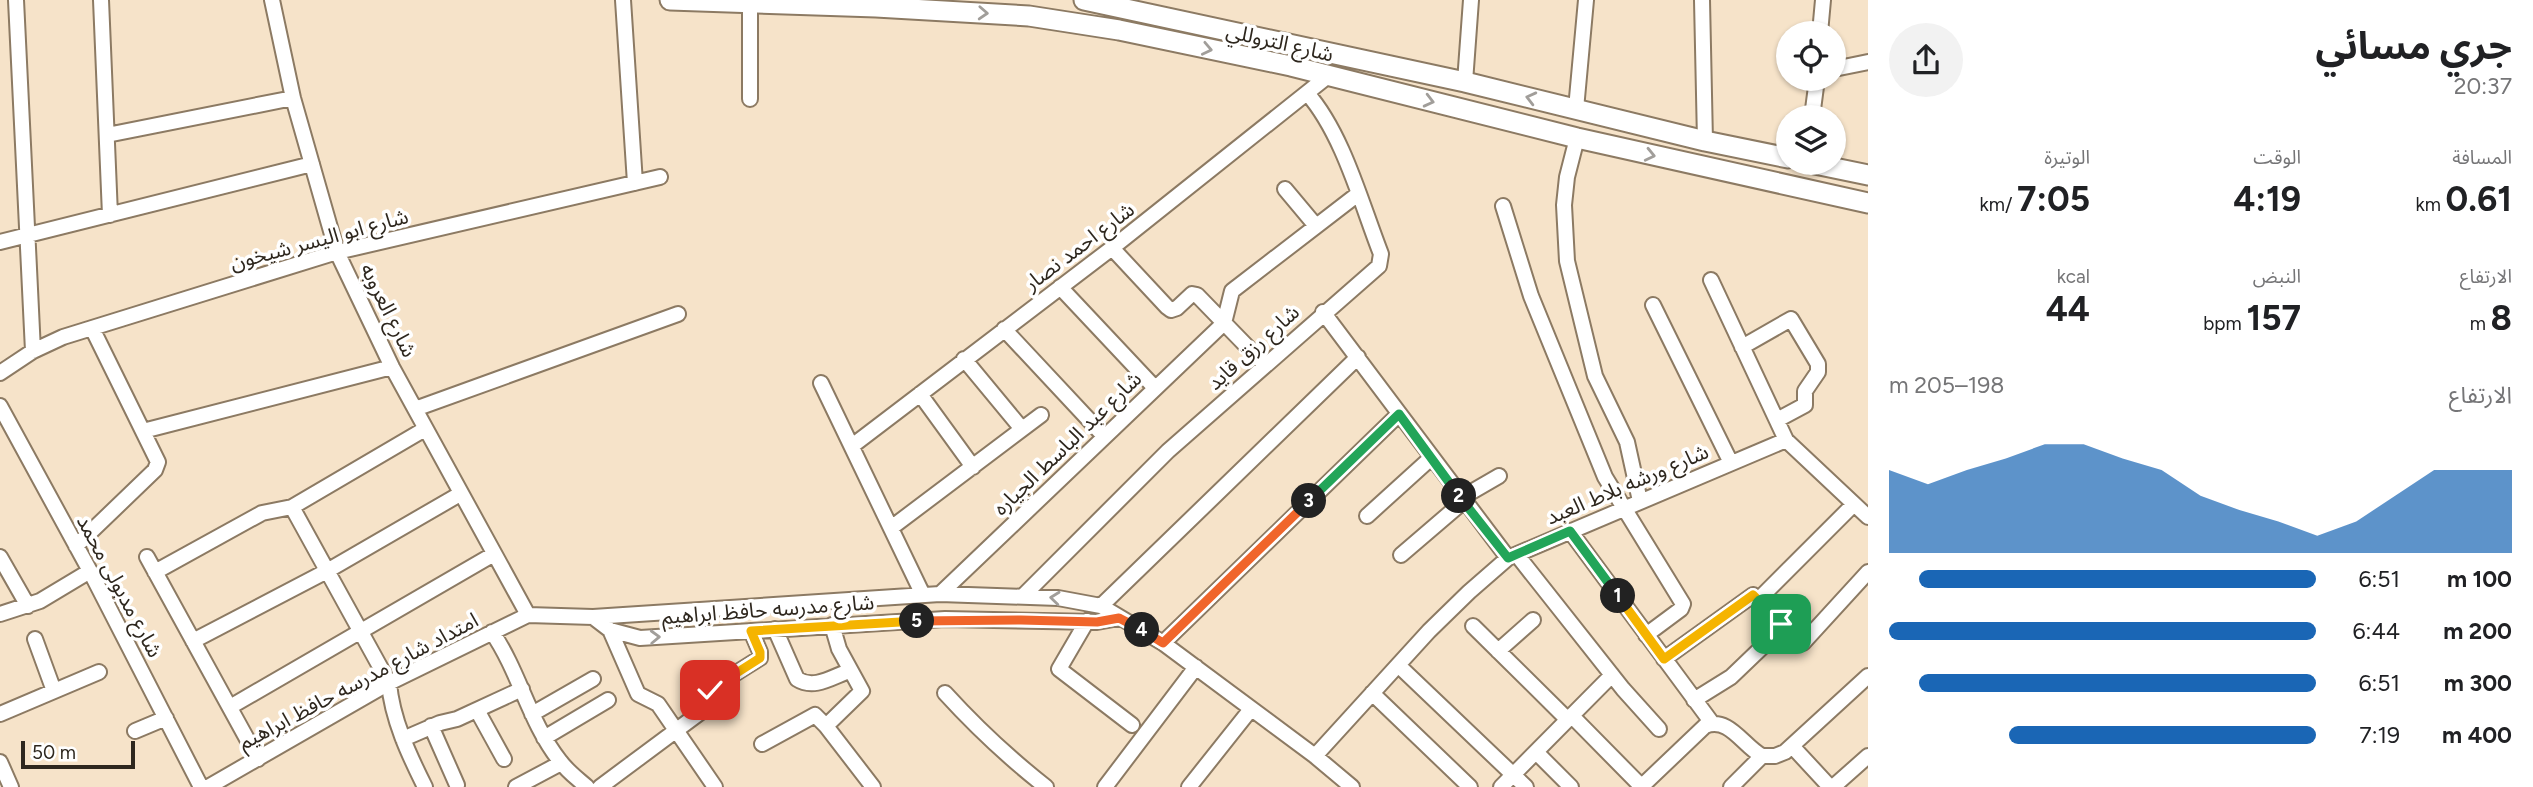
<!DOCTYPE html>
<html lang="ar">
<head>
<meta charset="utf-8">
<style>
  :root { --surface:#fff; --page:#f2f2f2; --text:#202124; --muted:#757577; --accent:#1a66b5 }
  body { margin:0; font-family:Figtree,"Noto Sans Arabic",sans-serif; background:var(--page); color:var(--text); direction:rtl; height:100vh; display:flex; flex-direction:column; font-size:26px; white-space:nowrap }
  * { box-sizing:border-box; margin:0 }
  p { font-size:23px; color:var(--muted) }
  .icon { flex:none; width:38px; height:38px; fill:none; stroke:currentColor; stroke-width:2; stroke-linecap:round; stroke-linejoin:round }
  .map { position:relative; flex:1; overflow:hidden; direction:ltr }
  .sheet { display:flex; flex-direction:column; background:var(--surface); width:665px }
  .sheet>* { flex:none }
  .fabs { position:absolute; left:1776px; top:21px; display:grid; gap:14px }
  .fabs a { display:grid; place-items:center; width:70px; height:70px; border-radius:50%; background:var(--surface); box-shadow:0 2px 5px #0004; font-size:35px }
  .scale { position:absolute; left:21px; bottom:18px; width:114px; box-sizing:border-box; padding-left:7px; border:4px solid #2e271e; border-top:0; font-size:19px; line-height:24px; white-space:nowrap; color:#2e271e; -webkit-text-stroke:5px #fff; paint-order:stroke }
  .pin { position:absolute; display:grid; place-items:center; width:60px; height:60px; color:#fff; margin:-30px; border-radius:14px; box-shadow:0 4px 10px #0006 }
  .km { position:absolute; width:35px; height:35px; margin:-18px; border-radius:50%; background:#222; color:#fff; font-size:19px; line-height:35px; text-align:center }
  .round { display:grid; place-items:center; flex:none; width:74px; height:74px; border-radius:37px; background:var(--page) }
  .head { display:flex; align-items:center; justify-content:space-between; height:119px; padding:0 21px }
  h1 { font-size:38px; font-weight:700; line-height:52px }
  .stats { display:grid; grid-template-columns:repeat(3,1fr); gap:10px; height:119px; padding:7px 21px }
  .stats div { display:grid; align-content:center }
  .stats b { font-size:35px; font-weight:700 }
  .stats small { font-size:19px; font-weight:400 }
  .stats p { font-size:19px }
  .chart { height:196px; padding:14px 21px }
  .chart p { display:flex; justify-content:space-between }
  .chart svg { width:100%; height:126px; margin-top:7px; fill:var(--accent); opacity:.7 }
  ul { padding:0 21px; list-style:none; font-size:23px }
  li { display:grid; grid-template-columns:112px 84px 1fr; align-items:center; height:52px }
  li i { height:18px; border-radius:9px; background:var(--accent) }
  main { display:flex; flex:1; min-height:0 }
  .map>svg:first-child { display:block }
</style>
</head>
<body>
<main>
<section class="sheet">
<div class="head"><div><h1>جري مسائي</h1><p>20:37</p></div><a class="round"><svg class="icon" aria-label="share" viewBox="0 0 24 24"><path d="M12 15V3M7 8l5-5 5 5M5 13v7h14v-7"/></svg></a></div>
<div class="stats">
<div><p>المسافة</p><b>0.61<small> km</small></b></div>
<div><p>الوقت</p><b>4:19</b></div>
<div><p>الوتيرة</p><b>7:05<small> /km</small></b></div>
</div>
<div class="stats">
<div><p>الارتفاع</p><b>8<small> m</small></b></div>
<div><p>النبض</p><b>157<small> bpm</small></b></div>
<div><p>kcal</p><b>44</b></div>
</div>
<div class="chart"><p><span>الارتفاع</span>198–205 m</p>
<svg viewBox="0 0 160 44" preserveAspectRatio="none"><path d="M0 44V15L10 20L20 15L30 11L40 6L50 6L60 11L70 15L80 24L90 29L100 33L110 38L120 33L130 24L140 15L150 15L160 15V44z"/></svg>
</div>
<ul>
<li><b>100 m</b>6:51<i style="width:93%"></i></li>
<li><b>200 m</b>6:44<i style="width:100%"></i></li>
<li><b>300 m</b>6:51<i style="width:93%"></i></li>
<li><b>400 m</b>7:19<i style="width:72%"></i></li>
</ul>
</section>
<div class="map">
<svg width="1868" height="787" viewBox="0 0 1868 787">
  <rect width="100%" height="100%" fill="#f6e3c9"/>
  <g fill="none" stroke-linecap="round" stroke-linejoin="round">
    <defs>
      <path id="street" d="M16 0 33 351
        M101 0 110 215
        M272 0 293 98 337 252 392 367 528 615
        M623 0 635 183
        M1702 0 1705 141
        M750 3V99
        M1820 33 1823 0
        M1834 69 1868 62
        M1465 82 1471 0
        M1576 109 1586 0
        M1812 117 1817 79
        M107 135 293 98
        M1577 138 1567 177 1564 205 1567 261 1595 376 1627 442 1640 501
        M1285 189 1316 226
        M1503 206 1531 296 1605 477 1683 604 1681 609 1646 635
        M0 242 312 164
        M1112 248 1167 307 1171 310 1177 308 1192 294 1197 295 1265 365
        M1711 280 1786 440 1868 517
        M1060 287 1155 388
        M1653 305 1731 463
        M1323 312 1508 558
        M1004 329 1104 436
        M1742 347 1791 319 1818 364V372L1805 391V405L1777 420
        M964 359 1022 429
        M0 373 33 351 63 337 337 252 660 177
        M821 383 923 595
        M920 394 973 467
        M0 406 90 571 201 787
        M415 409 678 314
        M143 431 392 367
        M852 446 1112 248 1328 76
        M1461 498 1499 476
        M292 507 389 683C392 719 409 755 425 787
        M1367 516 1431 458
        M891 528 1041 415
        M1570 531 1712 723
        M76 546 155 470 158 462 92 328
        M1401 555 1464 501
        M1517 555 1623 689 1659 729
        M0 557 28 606
        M147 557 258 759
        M155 572 262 513 292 507 425 429
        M940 594 1224 323 1232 291 1358 194
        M1023 596 1168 451 1379 266 1381 254C1361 203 1343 134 1307 93
        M1758 600 1854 504
        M1101 606 1358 357
        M0 614 40 601 90 571
        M593 617 610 630 640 638 945 619 1097 622 1119 618
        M1087 621 1059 669 1132 725
        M1473 626 1568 720
        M775 629 797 679C814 690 832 677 849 671
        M610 630 638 694 658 704 715 787
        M492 632C520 673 529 722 560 761 567 771 578 779 587 787
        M35 639 54 691
        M193 641 327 571 460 494
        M1163 643 1399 414
        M1803 643 1868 572
        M1498 651 1533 620
        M1664 659 1753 595 1781 624V629L1731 677 1694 700
        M1398 665 1526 787
        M945 693C976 727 1009 758 1046 787
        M1372 693 1470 787
        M230 707 494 554
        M477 710 504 759
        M0 714 99 672
        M532 714 593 679
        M1572 716 1641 786
        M431 726 457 785
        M826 726 862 691 839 649 832 625
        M135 731 166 718
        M544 738 608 700
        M403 739 440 723 457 719 522 689
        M762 744 815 715 826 726 873 787
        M1792 746 1830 787
        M1536 752 1571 787
        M1315 756 1429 631 1469 592 1508 558 1786 440
        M0 762 11 787
        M208 787 389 683 528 615 593 617 940 594 1058 598 1101 606 1163 643 1315 756 1352 787
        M516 787 561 763
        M600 787 713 703 709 690 760 658V652L751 631
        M1105 787 1196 667
        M1189 787 1251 709
        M1501 787 1612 675
        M1641 787 1705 726C1729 716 1743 746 1762 756H1775L1785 752 1868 676
        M1731 787 1762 756
        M1833 787 1868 756"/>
      <path id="secondary" d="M670 0 876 7 1029 16 1119 30 1291 66 1577 138 1868 203
        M1084 0 1465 82 1705 141 1788 158
        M1810 163 1868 175"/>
    </defs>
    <!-- street casing -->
    <use href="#street" stroke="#8c7a63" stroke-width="18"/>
    <!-- secondary casing -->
    <use href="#secondary" stroke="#8c7a63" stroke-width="23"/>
    <!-- street -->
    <use href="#street" stroke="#fff" stroke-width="14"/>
    <!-- secondary -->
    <use href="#secondary" stroke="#fff" stroke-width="19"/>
  </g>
  <!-- one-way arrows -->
  <defs><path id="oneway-chevron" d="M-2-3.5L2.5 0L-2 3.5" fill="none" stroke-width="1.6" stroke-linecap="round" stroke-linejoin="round" transform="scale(1.75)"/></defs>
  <g stroke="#a19e9a">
    <use href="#oneway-chevron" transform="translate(983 13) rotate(3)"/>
    <use href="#oneway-chevron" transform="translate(1207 49) rotate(12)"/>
    <use href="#oneway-chevron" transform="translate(1531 98) rotate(-166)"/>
    <use href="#oneway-chevron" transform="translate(1429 101) rotate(14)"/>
    <use href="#oneway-chevron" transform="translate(1650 155) rotate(13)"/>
    <use href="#oneway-chevron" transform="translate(1055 598) rotate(-174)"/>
    <use href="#oneway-chevron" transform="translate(655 637) rotate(-2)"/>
  </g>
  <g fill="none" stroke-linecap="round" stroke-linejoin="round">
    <defs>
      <path id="split-1" d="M1618 596 1664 659 1753 595 1781 624"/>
      <path id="split-2" d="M1459 496 1508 558 1570 531 1618 596"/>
      <path id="split-3" d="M1309 501 1399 414 1459 496"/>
      <path id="split-4" d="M1142 630 1163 643 1309 501"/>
      <path id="split-5" d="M917 621 1021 620 1097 622 1119 618 1142 630"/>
      <path id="split-6" d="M710 690 760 658V652L751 631 917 621"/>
    </defs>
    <!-- split-1 casing -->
    <use href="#split-1" stroke="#fff" stroke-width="14"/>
    <!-- split-2 casing -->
    <use href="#split-2" stroke="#fff" stroke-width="14"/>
    <!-- split-3 casing -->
    <use href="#split-3" stroke="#fff" stroke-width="14"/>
    <!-- split-4 casing -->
    <use href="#split-4" stroke="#fff" stroke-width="14"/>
    <!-- split-5 casing -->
    <use href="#split-5" stroke="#fff" stroke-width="14"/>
    <!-- split-6 casing -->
    <use href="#split-6" stroke="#fff" stroke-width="14"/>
    <!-- split-1 -->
    <use href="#split-1" stroke="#f5b400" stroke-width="9"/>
    <!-- split-2 -->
    <use href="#split-2" stroke="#22a559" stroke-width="9"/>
    <!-- split-3 -->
    <use href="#split-3" stroke="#22a559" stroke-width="9"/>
    <!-- split-4 -->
    <use href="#split-4" stroke="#f0652b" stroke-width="9"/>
    <!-- split-5 -->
    <use href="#split-5" stroke="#f0652b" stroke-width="9"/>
    <!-- split-6 -->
    <use href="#split-6" stroke="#f5b400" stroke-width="9"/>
  </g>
  <g text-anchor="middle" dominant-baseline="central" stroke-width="7" stroke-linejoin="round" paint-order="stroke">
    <!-- street labels -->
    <g font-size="21" fill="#2e271e" stroke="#fff">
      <text transform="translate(1280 42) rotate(13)">شارع التروللي</text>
      <text transform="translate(319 239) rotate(-15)">شارع ابو اليسر شيخون</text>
      <text transform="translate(1079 246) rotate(-37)">شارع احمد نصار</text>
      <text transform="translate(389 310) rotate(64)">شارع العروبه</text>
      <text transform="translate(1253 347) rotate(-42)">شارع رزق قايد</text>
      <text transform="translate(1067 443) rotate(-44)">شارع عبد الباسط الجياره</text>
      <text transform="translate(1627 484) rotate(-23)">شارع ورشه بلاط العبد</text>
      <text transform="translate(120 586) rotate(62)">شارع مدبولى محمد</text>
      <text transform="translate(768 609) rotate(-4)">شارع مدرسه حافظ ابراهيم</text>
      <text transform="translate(358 681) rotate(-28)">امتداد شارع مدرسه حافظ ابراهيم</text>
    </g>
  </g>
</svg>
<div class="fabs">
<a><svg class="icon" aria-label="locate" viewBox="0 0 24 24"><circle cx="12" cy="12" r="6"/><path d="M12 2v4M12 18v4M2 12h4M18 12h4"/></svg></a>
<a><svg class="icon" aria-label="layers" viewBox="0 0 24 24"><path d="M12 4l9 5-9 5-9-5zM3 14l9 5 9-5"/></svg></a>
</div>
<div class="scale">50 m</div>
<div class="pin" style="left:1781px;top:624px;background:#1e9e55"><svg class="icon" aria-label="arrive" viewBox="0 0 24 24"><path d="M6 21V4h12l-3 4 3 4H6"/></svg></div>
<div class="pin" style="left:710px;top:690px;background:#d93025"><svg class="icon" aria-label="check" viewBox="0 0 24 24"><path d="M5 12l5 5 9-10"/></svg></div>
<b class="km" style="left:1618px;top:596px">1</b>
<b class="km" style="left:1459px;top:496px">2</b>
<b class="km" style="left:1309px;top:501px">3</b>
<b class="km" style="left:1142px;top:630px">4</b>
<b class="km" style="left:917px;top:621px">5</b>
</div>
</main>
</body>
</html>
